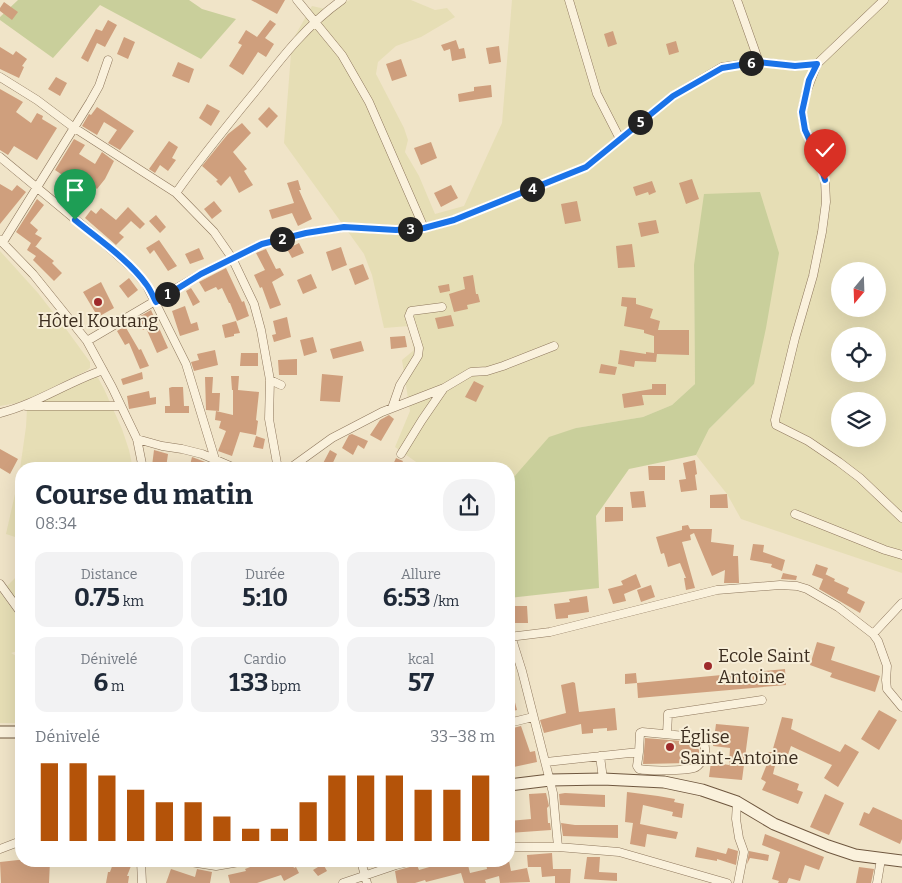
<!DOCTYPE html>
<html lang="fr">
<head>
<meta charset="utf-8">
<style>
  :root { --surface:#fff; --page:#f2f2f3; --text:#1f2937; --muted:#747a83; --accent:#b45309 }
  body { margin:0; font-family:Bitter,serif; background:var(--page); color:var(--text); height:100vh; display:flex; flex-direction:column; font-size:19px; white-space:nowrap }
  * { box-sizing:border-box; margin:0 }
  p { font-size:16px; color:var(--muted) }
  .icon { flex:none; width:28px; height:28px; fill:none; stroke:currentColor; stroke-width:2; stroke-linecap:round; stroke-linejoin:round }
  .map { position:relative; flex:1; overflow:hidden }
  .panel { position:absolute; left:15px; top:462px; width:500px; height:405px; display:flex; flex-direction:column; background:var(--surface); border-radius:20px; box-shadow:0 5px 20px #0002 }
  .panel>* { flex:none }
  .needle { width:32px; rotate:199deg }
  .fabs { position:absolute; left:831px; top:262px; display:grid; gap:10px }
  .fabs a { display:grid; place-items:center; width:55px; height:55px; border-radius:50%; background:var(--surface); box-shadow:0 5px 20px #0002; font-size:25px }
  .pin { position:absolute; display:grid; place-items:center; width:42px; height:42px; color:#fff; margin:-51px -21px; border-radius:50% 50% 50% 0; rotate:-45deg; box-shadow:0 0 5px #0007 }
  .pin .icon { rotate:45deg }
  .km { position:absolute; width:25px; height:25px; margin:-12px; border-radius:50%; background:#222; color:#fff; font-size:14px; line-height:25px; text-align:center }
  .round { display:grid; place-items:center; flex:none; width:52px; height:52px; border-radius:20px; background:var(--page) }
  .summary { display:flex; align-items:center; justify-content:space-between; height:85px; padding:0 20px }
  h1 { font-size:28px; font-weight:700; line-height:38px }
  .figures { display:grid; grid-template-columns:repeat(3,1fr); gap:8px; height:85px; padding:5px 20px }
  .figures div { display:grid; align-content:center; border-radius:12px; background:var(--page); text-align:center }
  .figures b { font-size:25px; font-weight:700 }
  .figures small { font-size:14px; font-weight:400 }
  .figures p { font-size:14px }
  .chart { height:140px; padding:10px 20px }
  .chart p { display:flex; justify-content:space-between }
  .chart svg { width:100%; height:90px; margin-top:5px; stroke:var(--accent); stroke-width:6 }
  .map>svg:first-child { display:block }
</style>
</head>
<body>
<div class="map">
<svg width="902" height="883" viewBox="0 0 902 883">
  <rect width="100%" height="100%" fill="#f0e4c8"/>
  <!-- farmland -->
  <path fill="#e6deb5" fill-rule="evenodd" d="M350 0H411L435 10 447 8 455 17 421 37 396 46 378 62 376 74 404 128 408 140 405 152 419 176 435 214 464 206 502 123 512 0H902V573L741 519 727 494 696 455 709 429 754 384 694 265 695 384 672 405 643 417 576 428 509 480V469H426L395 447 410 411 402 360 414 350 409 326 384 328 372 275 364 254 284 143 292 41 312 6 325 9ZM840 271H878V309H840ZM840 336H878V374H840ZM840 401H878V439H840Z
    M0 251 38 293 66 329 90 362V368L86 371 33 397 17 403 0 406Z
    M97 376 104 389 122 429 129 450 133 469H21V539L6 534 19 476 26 427 27 409 44 399Z
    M18 575 21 577V607L6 587Z
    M0 592 21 621V650L11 653 20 658 21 664V723H0Z"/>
  <!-- green -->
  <path fill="#c9cf9b" d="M18 0H189L202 9 236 19 201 59 100 5 53 58 0 20V17Z
    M760 192 779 253 766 328 754 384 709 429 696 455 629 469 596 516 599 588 509 598V480L513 478 549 437 576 428 643 417 672 405 695 384 694 265 704 194Z"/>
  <!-- building -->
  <path fill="#cf9f7d" d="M251 0H285L277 14Z
    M4 2 18 12 12 20 0 11V8Z
    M108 20 117 25 105 47 97 43 88 62 81 58 96 29 102 31Z
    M270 20 276 24 265 38 274 44 266 57 258 52 243 75 229 66 242 45 238 43 246 30 257 37Z
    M613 31 617 44 608 47 604 34Z
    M124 37 135 42 128 59 117 54Z
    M456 40 459 49 464 48 466 58 452 61 450 49 444 51 441 45Z
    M676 41 679 52 669 55 666 44Z
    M499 46 501 62 489 64 486 48Z
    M0 47 13 55 16 51 27 59 22 66 24 67 19 78 0 69Z
    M401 59 407 76 392 81 386 64Z
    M178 62 194 69 189 83 172 76Z
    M56 77 67 83 60 96 48 89Z
    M491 85 492 97 459 102 458 94 474 91V87Z
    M0 89 23 102 16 112 31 123 37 113 43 116 42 119 57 128 37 160 14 146 8 155 0 150Z
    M207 104 220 111 211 126 199 118Z
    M97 107 134 131 120 150 108 143 117 130 104 122 97 135 82 126 89 114 91 115Z
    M269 107 278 116 267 128 258 119Z
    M242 123 251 133 233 152 247 169 244 171 253 185 239 193 230 176 221 186 216 181 218 180 202 166 228 134Z
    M74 139 85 145 79 154 95 164 102 152 114 161 105 179 97 189 93 186 89 193 80 187 68 204 60 198 73 182 55 170Z
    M169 141 178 147 172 158 176 160 168 171 160 165 155 173 149 169Z
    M431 142 437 158 421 165 414 148Z
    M692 179 699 199 686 204 679 183Z
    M298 180 301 190H299L312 219 298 226 292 213 272 219 269 210 294 203 287 183Z
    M652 181 656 192 649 195 648 192 636 196 633 187Z
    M0 184 12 191 17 185 26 192 0 224Z
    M451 185 458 198 441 207 434 193Z
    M37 199 44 205 30 223 38 230 35 234 42 238 36 246H35L54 261 52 263 62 273 54 281 33 260 36 256 27 250 31 243 16 232Z
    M214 201 222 211 212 219 204 209Z
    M577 201 581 221 565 224 561 204Z
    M128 207 145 224 140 229 131 221 119 233 124 237 116 245 85 218 91 210 96 214 101 208 116 220Z
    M156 215 166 227 160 233 149 221Z
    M656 220 659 233 641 237 638 223Z
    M159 240 177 266 168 271 154 250 150 254 146 248Z
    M299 243 304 253 292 258 287 249Z
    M632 244 635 267 618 268 616 246Z
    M341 247 347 265 332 271 326 252Z
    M199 248 204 259 190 264 185 254Z
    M266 249 276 269 280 268 284 275 272 282 281 305 270 309 262 287 260 288 254 275 265 270 256 253Z
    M363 264 369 279 355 285 349 269Z
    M226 268 242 302 244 301 249 316 237 321 230 303H229L222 288 218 290 216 287 205 292 199 282Z
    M311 274 317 288 303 294 297 280Z
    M473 275 476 294H478L480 302 467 305 468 309 454 312 449 294 465 289 463 277Z
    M129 278 138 290 128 298 119 286Z
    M101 282 114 308 98 317 83 292Z
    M449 284 450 291 440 293 438 286Z
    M191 288 200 302 193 306 186 291Z
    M622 297 636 298V304L653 309 650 318 660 321 658 330H689V355L657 354 656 362 635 361 634 367 618 364 620 350 646 354V352L654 353V336L644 333V330L624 326 627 307 621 306Z
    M185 306 191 324 197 322 199 330 180 336 172 311Z
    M151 310 168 348 157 353 146 328 143 330 137 318Z
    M451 315 454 326 438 329 435 318Z
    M287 317 291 337 274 342 272 335 276 334 273 321Z
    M236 321 240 333 234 334V336L225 338 222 325Z
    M125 326 139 350 141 349 149 366 140 369 129 343 125 345 117 331Z
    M405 336 407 347 391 349 390 337Z
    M313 337 317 352 304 356 300 340Z
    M361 341 364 351 333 359 330 349Z
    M215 350 218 365 194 371 191 362 199 360 197 354Z
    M241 353H258V366H240Z
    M297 359V375H279L278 360Z
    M601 364 617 367 615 375 599 373Z
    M142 372 143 379 123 385 121 379Z
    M322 374 343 376 340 402 320 401Z
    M231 376H239L238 390 259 392 256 420 258 421 256 435 240 432 232 456 218 451 226 431 219 428 221 421 215 420 216 411 233 415V390H232Z
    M205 377H213L212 393H220L219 411 206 410Z
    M474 381 484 386 476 402 465 397Z
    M652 384H666V395H642L644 405 624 408 622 394 652 389Z
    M172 387H183L184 406H189V413H165V406H170L169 388Z
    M149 391 150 398 156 397V404L129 409 127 396Z
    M389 415 394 419 381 441 370 435 380 420Z
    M352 434 368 441 364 449 358 445 353 455 342 448 349 435Z
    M256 436 265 439 263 449 253 447Z
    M0 449 18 459 10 474 0 468Z
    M154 450 168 454 166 468 152 466Z
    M330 450 337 454 330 469H320Z
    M192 457 208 463 206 469H189Z
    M396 458 403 461 399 469H391Z
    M695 460 697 474 695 475 697 490 681 492 679 480 686 479 683 463Z
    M648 466H665V480H649Z
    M644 491 646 507 632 508 630 492Z
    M727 494 728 508H710V495Z
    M605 507H623V521L605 522Z
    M688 525 690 529H712L711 542 734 545 733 556H738L739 583H724L725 570 712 576 694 533 690 535 691 540 682 542 695 588 686 590 684 578H686L680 563 668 567 664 553 661 554 656 537 682 530V526Z
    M753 544 764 545 763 552 785 560 782 571 771 567 772 564 750 560Z
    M816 564 828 568 825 576V574L835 579 834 581 849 588 847 593 865 602 860 613 819 589 823 579 812 575Z
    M783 573 797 576 796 580 781 579Z
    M636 574 641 587 624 594 626 601 613 604 608 589 623 585 621 581Z
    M651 585 655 597 641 602 637 590Z
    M587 596 589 612 568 615V618L556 619 554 604 570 602 569 599Z
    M515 606H527L528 623H515Z
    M817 642 835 647 831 660 880 676 875 692 830 677 832 673 810 665Z
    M785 669 786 685 638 698 637 683Z
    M636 673 637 683 625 684V674Z
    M573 682 575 683 579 712 615 708 617 730 607 731V728L593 729V733L582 734 581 724 544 733 540 720 566 713 561 685Z
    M509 687H511L517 710 509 712Z
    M879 710 897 720 879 750 861 739Z
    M782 717 793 719 791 729 840 752 845 744 859 752 838 787 824 778 832 765 791 746 785 763 776 761 773 774 799 784 797 790 803 792 798 804 762 790 766 782 761 779 769 759 766 758 768 752H772Z
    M716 724 749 727 742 780 709 777 711 762 729 765 730 748 713 746Z
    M521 726 530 752 535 751 537 762 509 768V729Z
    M645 738 694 742 699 750V753L694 761 689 763 643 764Z
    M627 792 658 796 675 799 674 802 684 804 682 818 672 816 673 812 643 805 640 824 678 832 676 839 647 834 645 847 630 844 633 823 625 822Z
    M546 793 549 806 547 808 548 823H550L551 830 509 833V821L531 819 529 794Z
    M565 793 605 795V807L560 805 559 794Z
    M825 794 844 803 829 835 810 827Z
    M873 807 902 820V839L900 844 859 825 864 812 869 814Z
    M561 823 575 825H618V838L563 836Z
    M765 834 824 857 819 870 805 865 800 881 789 878 787 883H778L779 881 772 879 780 852 762 845Z
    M697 847 726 854 728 848 738 851 736 865 717 859V861L695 857Z
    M749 851 769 855 768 861 750 858 747 864Z
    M552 853 553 869H571L570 883H555V876L542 877 541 867H528L527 855Z
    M587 857H600L599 872 617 873V881L584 879Z
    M18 860 50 861 49 883H1L0 862Z
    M114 861H133L127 876H129L128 883H106L108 872H110Z
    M266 861H291L294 868 296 867 299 873 284 881 281 875 257 883H230L228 875 246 871 245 869Z
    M450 861H467L470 873 487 869 486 863 509 861 511 871 527 868 530 882 500 883 499 876 485 880 486 883H464L461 873 426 882 425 880 415 883H397L395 871 417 865 419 870Z
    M323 864 327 871 318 876 313 870Z
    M859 867 874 869 871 883H856Z
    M171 869 195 877 197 869 212 872 210 883H166Z"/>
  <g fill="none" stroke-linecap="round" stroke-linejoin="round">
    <defs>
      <path id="minor" d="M297 0 342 55 369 102 424 228
        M569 0 597 94 620 139
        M737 0 759 62
        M884 0 817 64 806 93 802 112 805 130 819 160 825 180 826 202 822 232 813 276 795 338 775 420 776 425 808 441 839 462 860 478 902 518
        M0 77 37 100 73 127 176 193 214 232 232 258 254 304 261 330 270 380 269 419 278 469
        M0 157 105 244 133 269 146 284 186 364 218 469
        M176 193C201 157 230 122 258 88 283 56 308 24 342 0
        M0 240 33 274 87 341 112 387 137 439 143 469
        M3 242 90 102 99 86 108 60
        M87 341 201 274 262 244 306 233 344 227 396 230 424 228 454 220 586 167 673 96 722 67 759 62 795 66 817 64
        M270 380 281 385
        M26 406H121
        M392 408 400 385 418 356 419 348 409 316 411 311 442 307
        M0 413C34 405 68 382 103 370
        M137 439 162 446 182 449 202 454 237 469
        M401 454 422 420 444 388
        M289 469 332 438 382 412 444 388 471 372 487 371 503 366 554 346
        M795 514 885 550 902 555
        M0 584 21 613
        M873 634 902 603
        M511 636 522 671 553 793 558 847
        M509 637 550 632 717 590 780 585 797 586 807 589 838 607 873 634 878 641 887 666 886 680 887 689 902 707
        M509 723 533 717
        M667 734 668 714 762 700
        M600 756 603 779
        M546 762 639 752 637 766 639 769C648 771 685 771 694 768 700 766 704 758 705 752 706 745 702 740 696 737L642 732 640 733 639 752
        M737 802 736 819 739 838 744 852 738 883
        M509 847H558L619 852 727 883
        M0 849 21 841
        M141 861 142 883
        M184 861 216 866 245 861
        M361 861 367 883
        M343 883 396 865 412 861
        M877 883 881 859"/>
      <path id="secondary" d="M0 732H21
        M509 785 550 780 603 779 664 782 702 790 737 802 774 824 828 846 855 855 902 861"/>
    </defs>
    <!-- minor casing -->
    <use href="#minor" stroke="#8d765c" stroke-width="9"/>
    <!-- secondary casing -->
    <use href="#secondary" stroke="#6f573f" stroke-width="13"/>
    <!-- minor -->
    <use href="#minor" stroke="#faf1dc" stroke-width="8"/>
    <!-- secondary -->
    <use href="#secondary" stroke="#faf1dc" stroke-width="11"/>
  </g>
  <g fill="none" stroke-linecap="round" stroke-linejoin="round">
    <defs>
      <path id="route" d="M75 220C98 239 129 260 146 284 150 289 153 296 156 302L201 274 262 244 306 233 344 227 396 230 424 228 454 220 586 167 673 96 722 68 758 62 795 66 817 64 809 80 802 112 805 130 819 160 825 180"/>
    </defs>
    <!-- route casing -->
    <use href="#route" stroke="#fff" stroke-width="10"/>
    <!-- route -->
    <use href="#route" stroke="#1a73e8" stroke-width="6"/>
  </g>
  <!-- markers -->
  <g fill="#9e2a2b" stroke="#f7eed8" stroke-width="2">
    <circle cx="98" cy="302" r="5"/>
    <circle cx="708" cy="666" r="5"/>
    <circle cx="670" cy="747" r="5"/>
  </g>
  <g text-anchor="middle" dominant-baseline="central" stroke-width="4" stroke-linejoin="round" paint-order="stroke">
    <!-- poi labels -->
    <g font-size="18" fill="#3d2e20" stroke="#f7eed8" text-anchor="start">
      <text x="98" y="321" text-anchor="middle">Hôtel Koutang</text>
      <text x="718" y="656">Ecole Saint<tspan x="718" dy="21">Antoine</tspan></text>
      <text x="680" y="737">Église<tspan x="680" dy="21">Saint-Antoine</tspan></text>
    </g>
  </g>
</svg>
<div class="fabs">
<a><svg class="needle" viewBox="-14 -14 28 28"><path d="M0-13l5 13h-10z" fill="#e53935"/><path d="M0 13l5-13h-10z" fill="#747a83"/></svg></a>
<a><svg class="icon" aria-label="locate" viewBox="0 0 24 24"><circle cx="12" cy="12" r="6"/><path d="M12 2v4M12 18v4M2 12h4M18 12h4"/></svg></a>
<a><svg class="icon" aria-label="layers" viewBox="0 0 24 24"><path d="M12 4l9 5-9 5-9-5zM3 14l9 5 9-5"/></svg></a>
</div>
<div class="pin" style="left:75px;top:220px;background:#1e9e55"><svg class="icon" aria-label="arrive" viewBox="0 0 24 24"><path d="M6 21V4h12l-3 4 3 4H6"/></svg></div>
<div class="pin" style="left:825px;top:180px;background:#d93025"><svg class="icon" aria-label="check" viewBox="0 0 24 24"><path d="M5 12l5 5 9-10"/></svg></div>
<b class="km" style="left:167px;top:294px">1</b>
<b class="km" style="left:282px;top:239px">2</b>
<b class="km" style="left:410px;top:229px">3</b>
<b class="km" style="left:532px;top:189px">4</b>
<b class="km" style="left:640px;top:122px">5</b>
<b class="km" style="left:751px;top:63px">6</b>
<section class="panel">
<div class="summary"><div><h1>Course du matin</h1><p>08:34</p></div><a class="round"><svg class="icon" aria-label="share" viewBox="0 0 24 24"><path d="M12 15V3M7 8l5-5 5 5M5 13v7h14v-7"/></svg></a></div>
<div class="figures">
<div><p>Distance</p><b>0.75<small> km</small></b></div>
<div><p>Durée</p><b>5:10</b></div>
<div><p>Allure</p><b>6:53<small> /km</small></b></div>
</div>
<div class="figures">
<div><p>Dénivelé</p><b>6<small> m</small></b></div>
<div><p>Cardio</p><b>133<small> bpm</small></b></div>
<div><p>kcal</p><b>57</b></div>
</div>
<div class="chart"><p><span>Dénivelé</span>33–38 m</p>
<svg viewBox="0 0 160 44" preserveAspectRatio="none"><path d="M5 44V6M15 44V6M25 44V12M35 44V19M45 44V25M55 44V25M65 44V32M75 44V38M85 44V38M95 44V25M105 44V12M115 44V12M125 44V12M135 44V19M145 44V19M155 44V12"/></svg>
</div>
</section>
</div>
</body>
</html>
